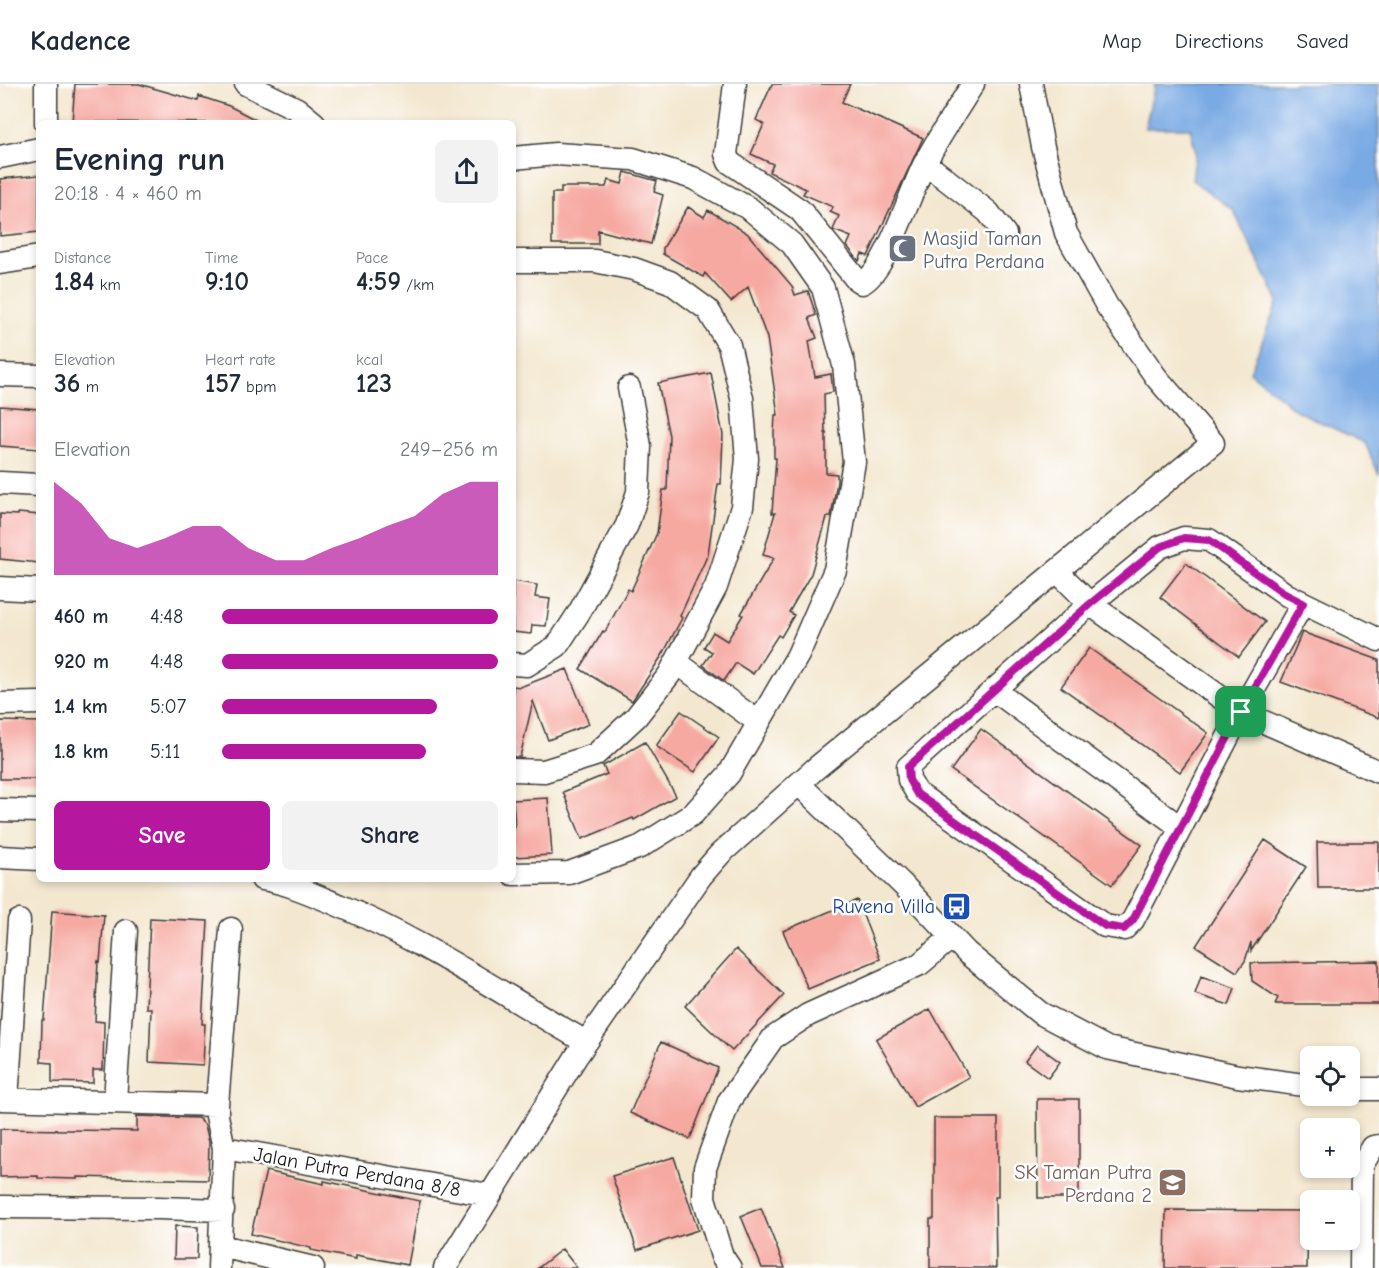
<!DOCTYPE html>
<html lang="en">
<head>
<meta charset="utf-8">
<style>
  :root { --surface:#fff; --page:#f2f2f3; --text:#1f2937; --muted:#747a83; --line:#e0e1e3; --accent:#b5179e }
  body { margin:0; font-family:"Comic Neue",sans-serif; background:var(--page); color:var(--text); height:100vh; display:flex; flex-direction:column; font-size:22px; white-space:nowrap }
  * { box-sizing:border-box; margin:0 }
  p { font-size:20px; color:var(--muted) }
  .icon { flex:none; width:33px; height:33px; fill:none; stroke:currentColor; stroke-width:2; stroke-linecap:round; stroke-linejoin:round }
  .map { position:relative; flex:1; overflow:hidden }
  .details { position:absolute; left:36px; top:36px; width:480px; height:762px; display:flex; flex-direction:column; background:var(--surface); border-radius:9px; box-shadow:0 3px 9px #0003 }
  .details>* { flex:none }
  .fabs { position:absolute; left:1300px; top:962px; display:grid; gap:12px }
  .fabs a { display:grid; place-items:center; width:60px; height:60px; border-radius:9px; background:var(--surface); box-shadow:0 3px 9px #0003; font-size:30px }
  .pin { position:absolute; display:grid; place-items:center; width:51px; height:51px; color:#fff; margin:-26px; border-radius:12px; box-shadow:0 3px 9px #0006 }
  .round { display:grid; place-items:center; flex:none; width:63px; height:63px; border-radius:9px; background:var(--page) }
  .head { display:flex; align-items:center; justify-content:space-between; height:102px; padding:0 18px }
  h1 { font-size:33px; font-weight:700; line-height:45px }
  .metrics { display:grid; grid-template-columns:repeat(3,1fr); gap:9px; height:102px; padding:6px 18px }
  .metrics div { display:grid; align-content:center }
  .metrics b { font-size:26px; font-weight:700 }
  .metrics small { font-size:16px; font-weight:400 }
  .metrics p { font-size:16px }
  .chart { height:168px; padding:12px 18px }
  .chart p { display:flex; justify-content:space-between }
  .chart svg { width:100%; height:108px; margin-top:6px; fill:var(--accent); opacity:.7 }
  .button { display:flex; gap:12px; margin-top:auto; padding:12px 18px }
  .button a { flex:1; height:69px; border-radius:9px; background:var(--accent); color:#fff; font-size:24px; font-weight:700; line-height:69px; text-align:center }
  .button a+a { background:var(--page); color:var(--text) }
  ul { padding:0 18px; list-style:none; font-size:20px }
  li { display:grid; grid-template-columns:96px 72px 1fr; align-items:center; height:45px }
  li i { height:15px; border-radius:8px; background:var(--accent) }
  header { display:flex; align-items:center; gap:36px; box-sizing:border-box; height:84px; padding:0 30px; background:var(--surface); border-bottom:2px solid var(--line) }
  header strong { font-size:28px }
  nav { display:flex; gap:33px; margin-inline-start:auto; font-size:21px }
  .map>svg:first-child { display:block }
</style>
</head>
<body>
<header>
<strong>Kadence</strong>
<nav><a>Map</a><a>Directions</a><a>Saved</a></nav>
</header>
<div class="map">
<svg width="1379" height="1184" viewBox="0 0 1379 1184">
  <rect width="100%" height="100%" fill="#fff"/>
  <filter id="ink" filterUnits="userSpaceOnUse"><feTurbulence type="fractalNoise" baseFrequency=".0167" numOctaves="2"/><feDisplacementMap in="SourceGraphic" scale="12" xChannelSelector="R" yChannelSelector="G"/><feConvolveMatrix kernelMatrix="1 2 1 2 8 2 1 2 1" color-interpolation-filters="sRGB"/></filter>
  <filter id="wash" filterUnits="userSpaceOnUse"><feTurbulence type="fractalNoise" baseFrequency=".008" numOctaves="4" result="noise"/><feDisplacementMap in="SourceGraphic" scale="24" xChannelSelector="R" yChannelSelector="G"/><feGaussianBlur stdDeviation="1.35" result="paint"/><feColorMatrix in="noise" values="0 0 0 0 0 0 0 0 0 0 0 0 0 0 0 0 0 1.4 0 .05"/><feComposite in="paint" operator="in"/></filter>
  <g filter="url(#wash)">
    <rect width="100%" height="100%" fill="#f3e7cf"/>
    <!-- water -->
    <path fill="#7aaae4" stroke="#4b6380" stroke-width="1.5" d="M1155 0H1379V391L1365 359 1297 327 1250 288 1278 217 1233 126 1192 96 1196 68 1190 44H1145Z"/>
    <g id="blocks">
      <!-- building -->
      <path fill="#f6a9a1" d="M75 0H139L198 17 199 12 229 22 262 39 72 38Z
        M772 0H850L842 18 923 54 868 172 862 170 859 177 847 162 851 153 833 146 839 132 830 128 833 123 803 110 806 105 769 88 773 80 751 70 764 40 756 36Z
        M625 88 657 97 654 108 663 111 651 160 598 146V160H552V109H561V103H606L608 96 622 100Z
        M39 91V148L0 152V95Z
        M688 123 704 133 708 126 747 149 792 202 795 211 808 207 816 231 809 234 817 254 809 257 815 293 831 290 833 308 824 310 825 349H826V389L837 390V398L831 433H827L811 490 789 528 794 531 781 553 778 551 753 590 736 579 724 597 703 581 712 568 704 563 713 548 727 557 743 531 741 530 774 474 763 471 775 429H772L776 374H774V349L775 331H778L767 254 748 203 731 218 705 189 703 193 663 170V164Z
        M711 289 723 351 721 400H718L708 470 680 532 682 534 663 570 632 617 580 585 603 547 605 548 628 505 631 507 657 449 663 406H667L669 352 658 299Z
        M0 322 39 325V365L0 362Z
        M18 429 39 431V479L0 475V430L18 431Z
        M1186 479 1265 538 1239 573 1160 513Z
        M513 497 537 501 535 513 550 515 546 542 532 541 531 550 513 548Z
        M1302 548 1379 576V634L1281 598Z
        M1089 564 1208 649 1180 688 1061 603Z
        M567 585 589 640 548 656 533 617 520 673H513V602L520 603Z
        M681 627 719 653 695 688 656 662Z
        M0 637 39 638V695H0Z
        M981 645 1142 761 1112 801 951 686Z
        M645 658 676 712 634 736 633 734 582 755 563 708 607 690 603 682Z
        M548 714 552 771 513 773V742H515L513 716Z
        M1265 756 1306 783 1251 867V858L1245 877 1237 888 1196 862Z
        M1317 758H1379V804H1318Z
        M857 816 880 875 808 905 783 847Z
        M52 827 104 831 100 878 98 877 95 937 104 938 103 986H93V999L52 998V979L41 978 42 936H44Z
        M150 834 208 837 202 940H205L203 981 149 978 151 924H146Z
        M736 865 784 911 732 967 685 922Z
        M1379 877V920H1275L1278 914 1252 897 1251 879Z
        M1201 892 1235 904 1229 921 1195 910Z
        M930 925 969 993 915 1023 876 955Z
        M661 958 718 984 690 1055 630 1029Z
        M1037 961 1060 978 1048 994 1025 977Z
        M1037 1015H1079V1114H1038Z
        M137 1032 198 1034 205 1041 209 1058 208 1096 77 1093V1095L38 1094V1092L0 1093V1045L137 1047Z
        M934 1034H998V1113H995L996 1184H930V1135H934Z
        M674 1073 698 1146 637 1166 612 1092Z
        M266 1087 324 1100V1097L420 1117 408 1181 356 1171V1175L311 1166V1164L251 1150Z
        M761 1124 785 1184H762L741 1132Z
        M1166 1126 1308 1127 1307 1184H1165Z
        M175 1142 198 1143 197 1175H174Z
        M562 1165 577 1184H538Z"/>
    </g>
  </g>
  <g filter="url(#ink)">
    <use href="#blocks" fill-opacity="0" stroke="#3c3a37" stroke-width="1.5"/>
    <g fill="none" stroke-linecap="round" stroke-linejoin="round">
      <defs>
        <path id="minor" d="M46 0V39
          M246 0 297 25 314 39
          M735 0 726 70 729 78 800 126 856 195 862 199C886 188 911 105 925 79 939 52 957 26 973 0
          M0 73 39 65
          M513 74 556 70 633 75 693 94 750 125 792 160 823 204 844 281 854 378 835 486 798 571 729 690 693 730 640 763 569 789 513 790
          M925 79 988 128 1005 150
          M513 177H595L634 185 670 198 708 226 729 261 742 314 747 375 742 423 716 503 669 591 636 633 595 671 544 687 513 686
          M0 179 39 173
          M0 291 39 292
          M0 399 39 401
          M1058 488 1090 520 1241 628 1379 688
          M0 504 39 506
          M1303 519 1241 628 1133 836 1124 845 1105 842 917 709 909 696 908 683 1090 520 1160 463 1184 454 1209 456 1287 511 1379 556
          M676 578 758 638
          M513 580 527 581 557 562 580 527 627 441 638 408 640 362 629 304
          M994 606 1180 743
          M0 620 39 619
          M799 700 903 801 967 869 1040 929 1107 964 1238 992 1311 1002
          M0 726 39 727
          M0 773 39 775
          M262 795C288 799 312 810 336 820 425 857 503 911 586 958
          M1350 1005H1379
          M0 1015 217 1021
          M7 1015 19 837
          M115 1017 126 847
          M224 1064 489 1111
          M0 1123 158 1124 223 1126
          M221 1162 313 1184
          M219 1184 224 1064 217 1032V1021L231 845
          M445 1184 576 973 701 792 720 770 815 685 1213 359 1156 293 1107 222 1066 149 1043 63 1031 0
          M730 1184 722 1172 704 1114 705 1084 729 1017 773 954 808 931 920 880 952 853
          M1361 1184 1362 1081 1373 1063 1379 1062"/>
      </defs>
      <!-- minor casing -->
      <use href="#minor" stroke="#3c3a37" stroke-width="25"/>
      <!-- minor -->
      <use href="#minor" stroke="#fff" stroke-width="22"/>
    </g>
  </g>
  <g fill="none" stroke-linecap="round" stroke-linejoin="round" filter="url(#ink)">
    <defs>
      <path id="route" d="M1184 454 1209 456 1287 511 1303 519 1241 628 1133 836 1124 845 1105 842 917 710 909 696 908 683 1090 520 1160 463Z"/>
    </defs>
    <!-- route casing -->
    <use href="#route" stroke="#fff" stroke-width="12"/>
    <!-- route -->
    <use href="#route" stroke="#b5179e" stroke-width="8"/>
  </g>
  <!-- icons -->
  <defs>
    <symbol id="mosque-square" viewBox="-11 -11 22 22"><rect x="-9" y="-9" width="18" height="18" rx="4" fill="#6b7280" stroke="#fff"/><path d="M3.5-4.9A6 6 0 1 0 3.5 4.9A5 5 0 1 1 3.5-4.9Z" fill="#fff"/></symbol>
    <symbol id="bus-square" viewBox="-11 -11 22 22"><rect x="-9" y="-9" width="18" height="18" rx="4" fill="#1a4fb4" stroke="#fff"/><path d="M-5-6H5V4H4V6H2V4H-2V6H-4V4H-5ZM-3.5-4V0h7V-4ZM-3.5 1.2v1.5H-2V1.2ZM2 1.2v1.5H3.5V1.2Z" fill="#fff"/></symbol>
    <symbol id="school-square" viewBox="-11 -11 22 22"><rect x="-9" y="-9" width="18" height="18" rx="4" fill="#8d6e63" stroke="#fff"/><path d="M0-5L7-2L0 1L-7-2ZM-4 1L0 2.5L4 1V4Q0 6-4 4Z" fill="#fff"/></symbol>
  </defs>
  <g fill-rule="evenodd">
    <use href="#mosque-square" x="886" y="148" width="33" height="33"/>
    <use href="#bus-square" x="940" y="806" width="33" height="33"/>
    <use href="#school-square" x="1156" y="1082" width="33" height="33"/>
  </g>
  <g text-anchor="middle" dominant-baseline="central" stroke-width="5" stroke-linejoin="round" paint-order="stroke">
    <!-- worship labels -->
    <g font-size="20" fill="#5b616d" stroke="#fff" text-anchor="start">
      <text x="923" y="154">Masjid Taman<tspan x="923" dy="23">Putra Perdana</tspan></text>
    </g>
    <!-- transit labels -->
    <g font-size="20" fill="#164399" stroke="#fff" text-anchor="end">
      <text x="935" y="822">Ruvena Villa</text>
    </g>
    <!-- street labels -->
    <g font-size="20" fill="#1c1c1c" stroke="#fff">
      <text transform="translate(357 1088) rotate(10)">Jalan Putra Perdana 8/8</text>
    </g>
    <!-- education labels -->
    <g font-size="20" fill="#785e54" stroke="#fff" text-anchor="end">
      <text x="1152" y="1088">SK Taman Putra<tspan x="1152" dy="23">Perdana 2</tspan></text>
    </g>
  </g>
</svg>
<div class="fabs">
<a><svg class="icon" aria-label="locate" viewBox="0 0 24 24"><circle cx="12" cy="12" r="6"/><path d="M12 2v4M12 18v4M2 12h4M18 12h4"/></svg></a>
<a>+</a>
<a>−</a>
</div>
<div class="pin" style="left:1241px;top:628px;background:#1e9e55"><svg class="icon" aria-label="arrive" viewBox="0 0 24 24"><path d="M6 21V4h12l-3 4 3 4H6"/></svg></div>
<section class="details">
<div class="head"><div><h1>Evening run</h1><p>20:18 · 4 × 460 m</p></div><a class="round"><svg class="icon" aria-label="share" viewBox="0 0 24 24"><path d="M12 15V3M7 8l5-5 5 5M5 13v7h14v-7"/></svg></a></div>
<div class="metrics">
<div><p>Distance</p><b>1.84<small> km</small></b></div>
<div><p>Time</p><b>9:10</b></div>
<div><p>Pace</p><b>4:59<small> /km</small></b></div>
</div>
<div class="metrics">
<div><p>Elevation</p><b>36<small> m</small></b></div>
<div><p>Heart rate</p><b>157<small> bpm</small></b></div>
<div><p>kcal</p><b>123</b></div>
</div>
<div class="chart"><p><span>Elevation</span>249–256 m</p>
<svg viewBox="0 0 160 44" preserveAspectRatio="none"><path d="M0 44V6L10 15L20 29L30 33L40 29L50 24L60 24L70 33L80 38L90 38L100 33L110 29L120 24L130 20L140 11L150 6L160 6V44z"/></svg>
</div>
<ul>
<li><b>460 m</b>4:48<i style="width:100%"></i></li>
<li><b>920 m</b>4:48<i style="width:100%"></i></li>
<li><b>1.4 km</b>5:07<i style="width:78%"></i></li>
<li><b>1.8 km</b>5:11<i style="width:74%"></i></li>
</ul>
<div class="button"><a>Save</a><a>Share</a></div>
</section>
</div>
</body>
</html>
